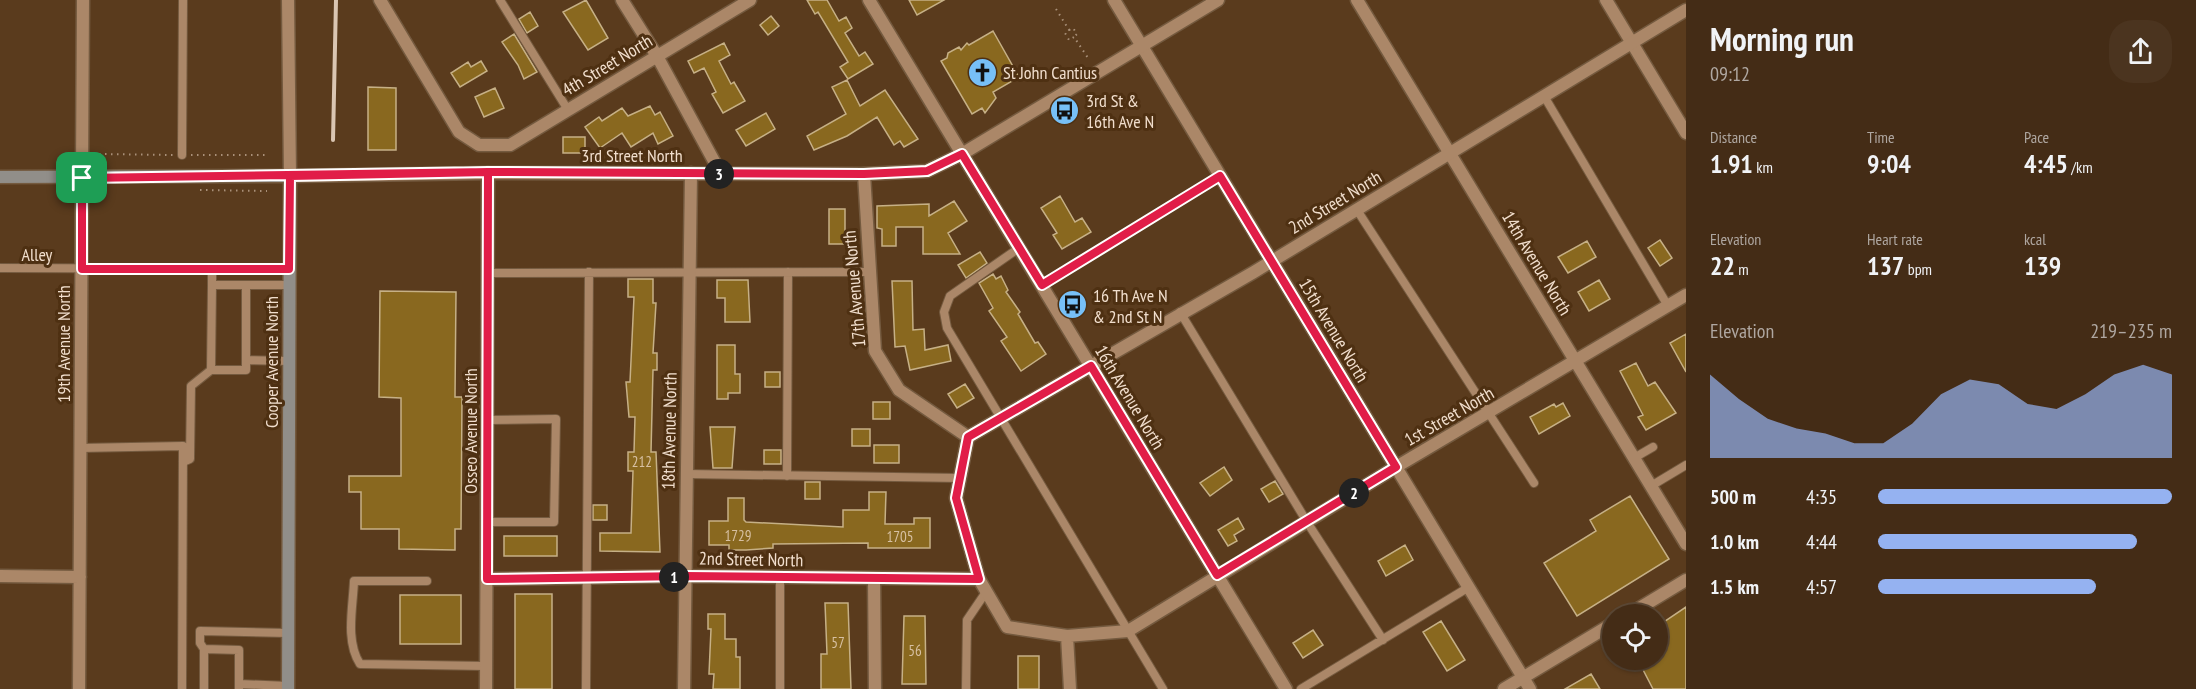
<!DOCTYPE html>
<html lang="en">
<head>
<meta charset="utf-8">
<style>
  :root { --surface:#442c16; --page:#4b341f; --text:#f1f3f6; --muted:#afa7a1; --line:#5c4835; --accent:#95b2f1 }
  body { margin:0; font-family:"PT Sans Narrow",sans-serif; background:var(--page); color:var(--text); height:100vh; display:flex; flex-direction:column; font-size:22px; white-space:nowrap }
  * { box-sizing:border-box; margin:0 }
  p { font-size:20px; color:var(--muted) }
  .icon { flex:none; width:33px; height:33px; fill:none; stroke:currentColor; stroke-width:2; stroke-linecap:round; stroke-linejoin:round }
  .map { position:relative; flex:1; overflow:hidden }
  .drawer { display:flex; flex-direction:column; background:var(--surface); width:510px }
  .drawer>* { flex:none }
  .controls { position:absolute; left:1602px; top:604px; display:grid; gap:12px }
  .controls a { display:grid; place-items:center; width:66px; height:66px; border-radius:50%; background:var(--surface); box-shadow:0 2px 4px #0004,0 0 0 2px var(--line); font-size:30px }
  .pin { position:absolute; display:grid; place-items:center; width:51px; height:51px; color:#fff; margin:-26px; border-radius:12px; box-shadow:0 3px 9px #0006 }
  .km { position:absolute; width:30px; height:30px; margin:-15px; border-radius:50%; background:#222; color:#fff; font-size:16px; line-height:30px; text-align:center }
  .round { display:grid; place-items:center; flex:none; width:63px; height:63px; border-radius:24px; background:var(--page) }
  .headline { display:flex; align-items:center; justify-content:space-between; height:102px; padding:0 24px }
  h1 { font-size:33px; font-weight:800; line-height:45px }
  .metrics { display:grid; grid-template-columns:repeat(3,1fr); gap:9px; height:102px; padding:6px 24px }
  .metrics div { display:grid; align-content:center }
  .metrics b { font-size:26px; font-weight:800 }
  .metrics small { font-size:16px; font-weight:400 }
  .metrics p { font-size:16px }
  .chart { height:168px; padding:12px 24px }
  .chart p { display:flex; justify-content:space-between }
  .chart svg { width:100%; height:108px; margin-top:6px; fill:var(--accent); opacity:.7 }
  ul { padding:0 24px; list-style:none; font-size:20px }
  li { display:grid; grid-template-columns:96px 72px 1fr; align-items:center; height:45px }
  li i { height:15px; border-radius:8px; background:var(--accent) }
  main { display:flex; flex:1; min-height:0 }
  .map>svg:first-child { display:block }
</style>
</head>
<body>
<main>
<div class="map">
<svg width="1686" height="689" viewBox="0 0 1686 689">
  <rect width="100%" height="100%" fill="#5a3b1d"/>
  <!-- building -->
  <path fill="#89681f" stroke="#c6b086" stroke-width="1.5" d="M586 0 608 38 588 50 563 12Z
    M807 0H827L839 21 846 17 852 28 845 33 859 56 865 52 873 64 848 79 840 67 848 62 818 12 815 14Z
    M909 0H944L917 15Z
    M530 12 538 26 527 33 519 19Z
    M771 16 779 26 768 35 760 25Z
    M993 31 1019 77 993 92 996 98 985 113 982 108 972 114 941 61 947 58 948 53 959 47 961 50 967 43 969 45Z
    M514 34 537 72 524 79 518 65 502 42Z
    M724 43 730 55 719 61 731 84 734 82 745 101 723 113 712 94 716 92 704 68 694 73 688 61Z
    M481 61 487 71 460 87 451 73 468 62 471 67Z
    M847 80 860 106 885 90 918 139 904 147 900 141 894 145 877 117 847 136 814 150 807 136 846 114 832 87Z
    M368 87 396 88V150H368Z
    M495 88 504 108 484 117 475 97Z
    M650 106 655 115 660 112 673 136 658 144 653 133 631 147 622 133 600 148 585 127 599 117 602 121 622 108 628 116Z
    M766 113 775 129 746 146 736 130Z
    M563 137H585V153H563Z
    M1060 196 1075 222 1082 218 1091 232 1062 249 1053 235 1057 233 1041 208Z
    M954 201 967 221 948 233 960 254H923V227H896V246H882V229L877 228V206L929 204V216Z
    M829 209H845V244H829Z
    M1660 240 1672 258 1660 266 1648 248Z
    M1587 241 1596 257 1568 273 1558 257Z
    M980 252 987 263 966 278 958 265Z
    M993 274 996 279 1001 276 1008 290 1006 292 1020 312 1018 314 1035 343 1038 342 1046 354 1021 371 1001 341 1007 337 989 311 993 308 979 283Z
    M628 279H653V303H656L653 353H657V370H653L651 452H656L660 552 600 551V533H631L633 471H628V452H634L635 417H629L626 382H630L634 297H628Z
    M717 280H748L750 322H725V298H717Z
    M1599 280 1610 299 1589 311 1578 292Z
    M892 281H912L913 330 924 329 925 350 948 345 951 361 910 370 905 346 895 347Z
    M380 291 456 292 455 397H462L461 529H455V550L399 549V529H361V492H349V476H401V398L379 397Z
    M1686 334V372L1670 343Z
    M717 345H735V374H740V393H728V399H717Z
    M1636 363 1648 386 1655 382 1676 413 1646 430 1638 417 1643 415 1620 371Z
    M765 372H780V387H765Z
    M965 384 974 398 957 408 948 394Z
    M873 402H890V419H873Z
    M1563 403 1570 416 1539 434 1530 417 1554 404 1556 407Z
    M710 427H735L732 468H713Z
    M852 429H870V446H852Z
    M874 445H899V463H874Z
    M764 450H781V464H764Z
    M1224 467 1232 480 1210 496 1200 483Z
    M1275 481 1283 494 1269 502 1261 489Z
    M805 482H820V499H805Z
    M869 492H886L885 524H914V518H930V548H868V543L773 544V548L746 550H729V545H709V521H728V498H744V520L746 522 843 527V510H869Z
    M1630 496 1669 559 1577 616 1544 563 1596 531 1590 520Z
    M593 505H607V520H593Z
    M1238 518 1244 529 1234 535 1237 541 1228 546 1218 530Z
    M504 536H557V556H504Z
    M1405 545 1413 560 1386 576 1378 561Z
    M515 594H552V689H515Z
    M400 595H461V644H400Z
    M825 603H848L851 689H821V654H827Z
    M1686 607V689H1653L1638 660H1658V626Z
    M708 614H725V639H736V657H740V689H713L714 674H709L711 629H708Z
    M904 616H925L926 684H902Z
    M1441 621 1465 660 1447 671 1423 632Z
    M1313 630 1323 645 1303 658 1293 643Z
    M1018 656H1039V689H1018Z
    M1591 674 1600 689H1565Z"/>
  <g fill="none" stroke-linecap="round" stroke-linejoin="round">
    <defs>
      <path id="service" d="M500 0 568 110
        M1544 96 1668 306
        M182 155 183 0
        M1357 210 1534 483
        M1019 248 950 296 944 312 947 328 1163 689
        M0 268 289 269
        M212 269V285H289
        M488 273 870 272
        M246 285V360L289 361
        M1042 285 1220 176
        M1180 312 1307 522 1383 640
        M211 370 212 285
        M80 448 183 446 182 689
        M1634 458 1653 447
        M183 462 190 459 191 386 211 370H246V360
        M686 474 961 478
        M787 476 788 272
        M1651 486 1686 465
        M487 522H554L556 419 488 420
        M427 581H354C353 607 345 641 360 664L486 666
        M204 649 239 650V689
        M239 684 288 686
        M204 689V649L200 643V631L288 633
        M586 689 589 272
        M780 689V578
        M966 689 967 620 986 592
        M1301 689 1469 587"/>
      <path id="minor" d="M380 0 459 132 479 145H510L750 0
        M622 0 657 56 721 174
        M869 0 962 154
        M1114 0 1530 689
        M1357 0 1686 544
        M1606 0 1686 133
        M864 174 875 351 899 390 968 437
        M968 437 956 498 979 579 1007 627 1067 636 1070 689
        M968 437 1091 366
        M0 576 80 577
        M487 579 685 576 979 579
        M874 579 875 689
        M1067 636 1128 631 1396 467 1686 295
        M79 689 83 0
        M486 689 488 173
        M684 689 691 173"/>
      <path id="tertiary" d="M288 0 290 176 488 173 864 174 927 171 962 154 1218 0
        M962 154 1286 689
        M1091 366 1254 272 1686 10
        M1628 615 1686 580
        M1504 689 1612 624"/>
      <path id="secondary" d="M0 177 290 176 288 689"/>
    </defs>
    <!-- service casing -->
    <use href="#service" stroke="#745a3f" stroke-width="10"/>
    <!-- minor casing -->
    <use href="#minor" stroke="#745a3f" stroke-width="15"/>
    <!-- tertiary casing -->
    <use href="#tertiary" stroke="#745a3f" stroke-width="15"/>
    <!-- secondary casing -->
    <use href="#secondary" stroke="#745a3f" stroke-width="15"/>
    <!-- path -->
    <path stroke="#a99079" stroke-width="2" stroke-dasharray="1.5 4.5" stroke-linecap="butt" d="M1056 9 1069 30 1065 33 1069 40 1074 37 1088 58
      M1069 30 1073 28 1077 34 1074 37
      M99 154 173 155
      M191 155H269
      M200 190 267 191"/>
    <!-- service -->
    <use href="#service" stroke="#ab8768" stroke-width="8"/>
    <!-- minor -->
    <use href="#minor" stroke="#ab8768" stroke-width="12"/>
    <!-- tertiary -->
    <use href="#tertiary" stroke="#ab8768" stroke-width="12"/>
    <!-- secondary -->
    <use href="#secondary" stroke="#918e89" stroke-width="12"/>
    <!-- rail -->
    <path stroke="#dac5b2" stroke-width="4" d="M333 140 336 0"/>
  </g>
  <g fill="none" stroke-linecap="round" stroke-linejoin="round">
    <defs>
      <path id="route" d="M82 178 488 172 487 579 685 576 979 579 956 498 968 437 1091 366 1217 575 1396 467 1220 176 1042 285 962 154 927 171 864 174 488 172 290 176 289 269H82V178"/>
    </defs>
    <!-- route casing -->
    <use href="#route" stroke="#fff" stroke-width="12"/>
    <!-- route -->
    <use href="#route" stroke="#e11d48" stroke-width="8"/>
  </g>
  <!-- icons -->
  <defs>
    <symbol id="church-disc" viewBox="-11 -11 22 22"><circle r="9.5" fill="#77c0f7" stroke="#4e3012"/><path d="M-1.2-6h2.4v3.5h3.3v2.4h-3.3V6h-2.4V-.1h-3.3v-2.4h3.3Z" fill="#111"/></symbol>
    <symbol id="bus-disc" viewBox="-11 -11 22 22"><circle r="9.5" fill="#77c0f7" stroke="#4e3012"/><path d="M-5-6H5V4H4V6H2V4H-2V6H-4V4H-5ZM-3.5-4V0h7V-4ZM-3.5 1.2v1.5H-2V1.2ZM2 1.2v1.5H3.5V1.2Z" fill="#111"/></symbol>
  </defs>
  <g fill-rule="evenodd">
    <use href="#church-disc" x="966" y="56" width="33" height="33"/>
    <use href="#bus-disc" x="1048" y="94" width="33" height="33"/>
    <use href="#bus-disc" x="1056" y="288" width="33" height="33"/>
  </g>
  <g text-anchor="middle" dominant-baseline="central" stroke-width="6" stroke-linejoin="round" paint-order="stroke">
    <!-- number labels -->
    <g font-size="15" fill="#d7c0a2">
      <text x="642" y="461">212</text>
      <text x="738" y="535">1729</text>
      <text x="900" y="536">1705</text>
      <text x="838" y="642">57</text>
      <text x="915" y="650">56</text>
    </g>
    <!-- street labels -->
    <g font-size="18" fill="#f1decd" stroke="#4e3012">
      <text transform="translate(607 65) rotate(-31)">4th Street North</text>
      <text x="632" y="155">3rd Street North</text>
      <text transform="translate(1335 202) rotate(-31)">2nd Street North</text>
      <text x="37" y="254">Alley</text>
      <text transform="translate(1537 263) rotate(59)">14th Avenue North</text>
      <text transform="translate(854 289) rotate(-95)">17th Avenue North</text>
      <text transform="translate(1334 330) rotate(59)">15th Avenue North</text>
      <text transform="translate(63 344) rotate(-90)">19th Avenue North</text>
      <text transform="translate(271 362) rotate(-90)">Cooper Avenue North</text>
      <text transform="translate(1130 397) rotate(59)">16th Avenue North</text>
      <text transform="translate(1449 416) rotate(-30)">1st Street North</text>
      <text transform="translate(470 431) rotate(-90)">Osseo Avenue North</text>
      <text transform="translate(669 431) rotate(-89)">18th Avenue North</text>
      <text transform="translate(751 559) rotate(1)">2nd Street North</text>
    </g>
    <!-- poi labels -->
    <g font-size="18" fill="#f1decd" stroke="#4e3012" text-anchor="start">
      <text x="1003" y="72">St John Cantius</text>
      <text x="1086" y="100">3rd St &amp;<tspan x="1086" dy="21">16th Ave N</tspan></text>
      <text x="1093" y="295">16 Th Ave N<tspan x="1093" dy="21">&amp; 2nd St N</tspan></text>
    </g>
  </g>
</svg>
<div class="controls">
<a><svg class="icon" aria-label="locate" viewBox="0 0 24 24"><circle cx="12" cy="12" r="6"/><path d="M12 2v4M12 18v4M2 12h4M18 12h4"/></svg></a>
</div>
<div class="pin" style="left:82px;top:178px;background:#1e9e55"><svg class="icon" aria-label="arrive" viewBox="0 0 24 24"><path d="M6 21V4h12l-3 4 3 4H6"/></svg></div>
<b class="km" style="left:674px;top:577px">1</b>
<b class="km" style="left:1354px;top:493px">2</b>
<b class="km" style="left:719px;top:174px">3</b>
</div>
<section class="drawer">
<div class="headline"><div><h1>Morning run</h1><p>09:12</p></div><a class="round"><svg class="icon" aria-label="share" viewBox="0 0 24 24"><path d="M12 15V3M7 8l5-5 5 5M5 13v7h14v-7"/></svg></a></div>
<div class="metrics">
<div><p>Distance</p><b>1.91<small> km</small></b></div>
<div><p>Time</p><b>9:04</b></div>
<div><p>Pace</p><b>4:45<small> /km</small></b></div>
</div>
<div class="metrics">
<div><p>Elevation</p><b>22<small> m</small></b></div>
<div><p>Heart rate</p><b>137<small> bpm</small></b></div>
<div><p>kcal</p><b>139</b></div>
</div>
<div class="chart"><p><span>Elevation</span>219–235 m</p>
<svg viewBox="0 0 160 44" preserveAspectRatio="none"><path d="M0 44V10L10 20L20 28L30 32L40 34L50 38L60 38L70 30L80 18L90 12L100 14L110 22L120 24L130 18L140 10L150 6L160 10V44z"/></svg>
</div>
<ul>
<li><b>500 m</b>4:35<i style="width:100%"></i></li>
<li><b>1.0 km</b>4:44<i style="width:88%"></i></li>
<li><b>1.5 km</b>4:57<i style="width:74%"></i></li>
</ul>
</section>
</main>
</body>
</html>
